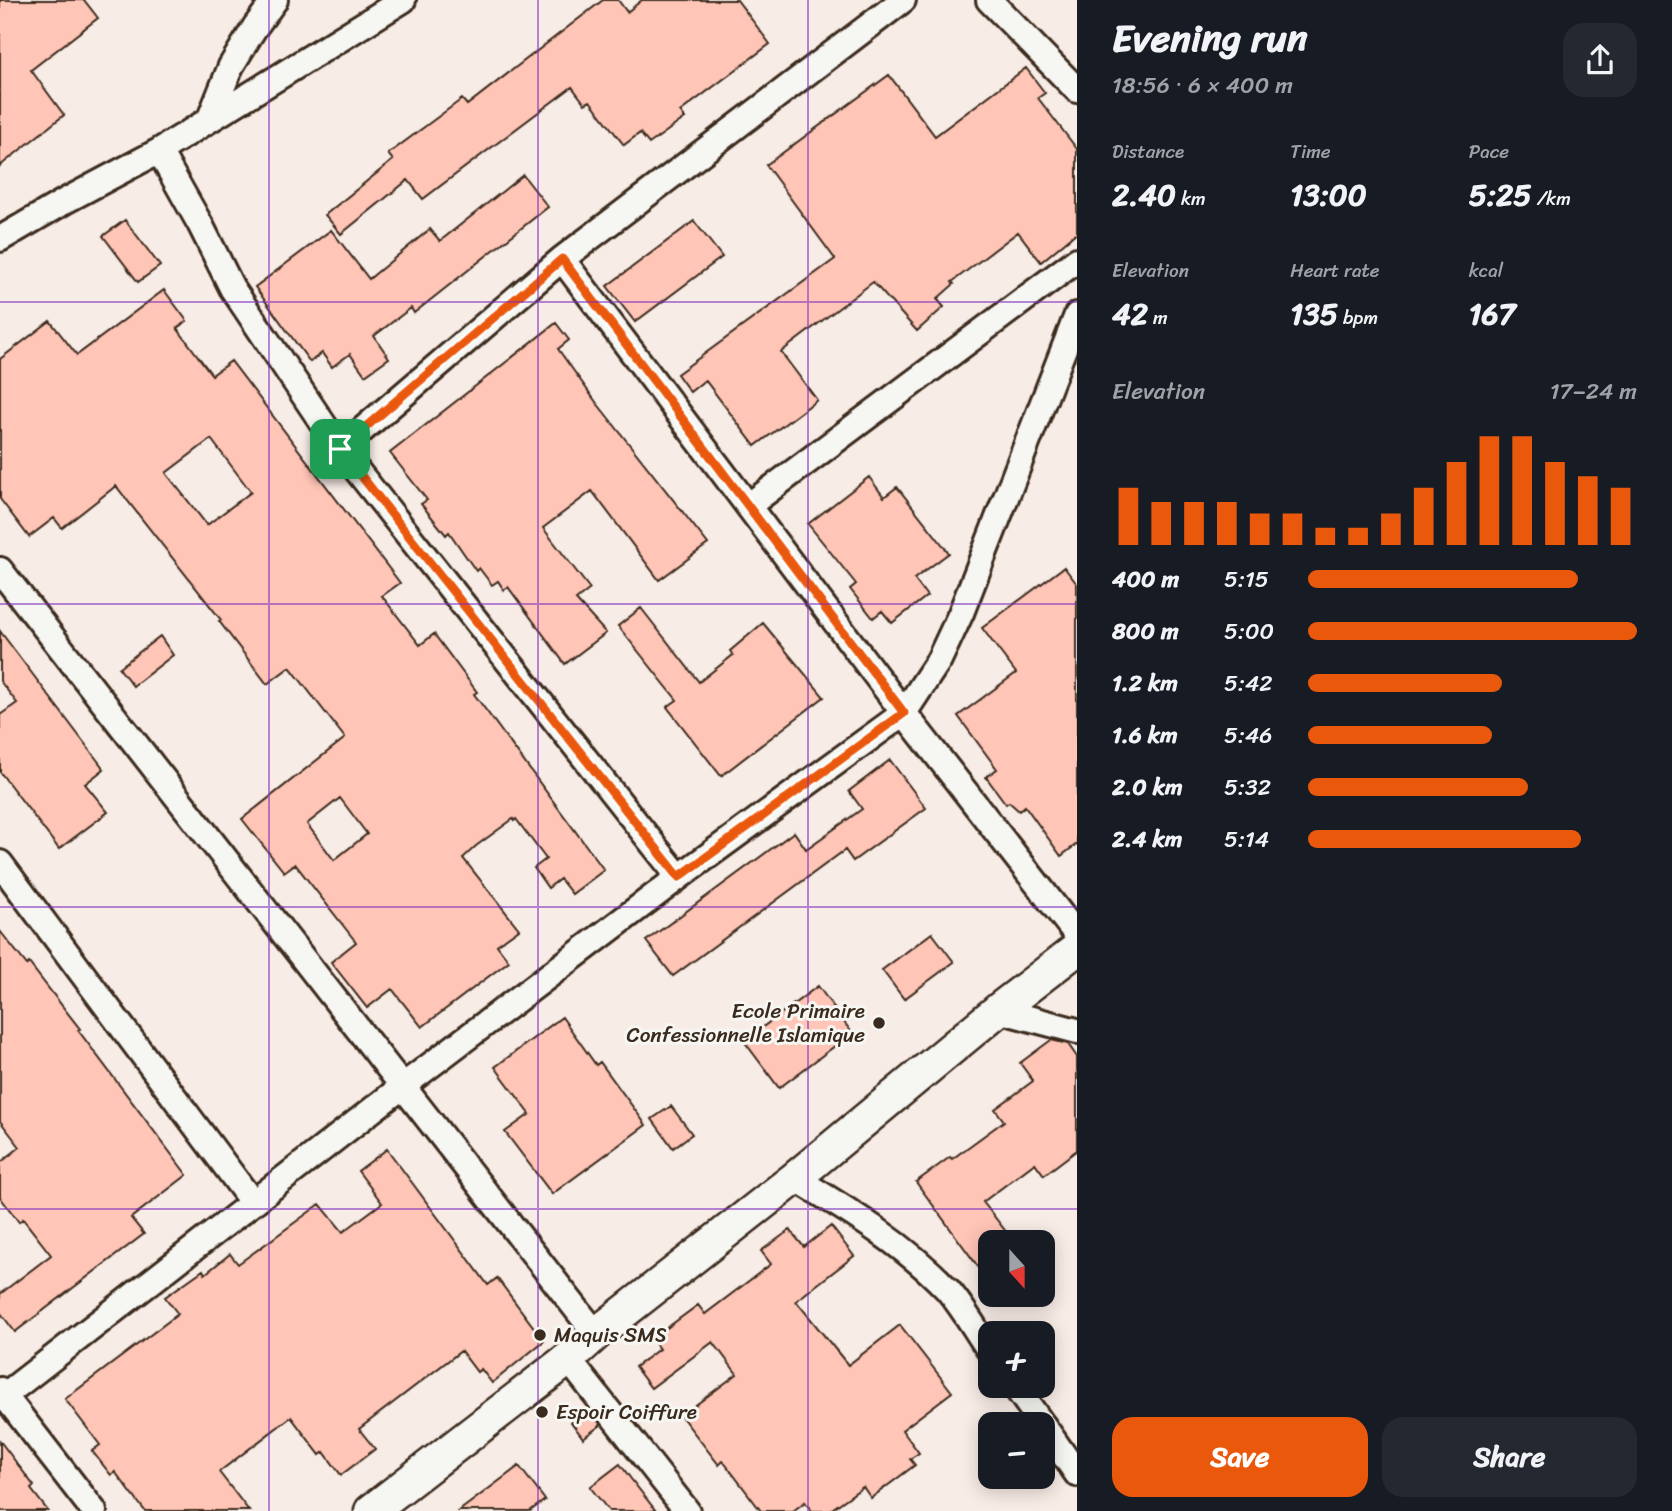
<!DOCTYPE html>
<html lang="en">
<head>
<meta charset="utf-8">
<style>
  :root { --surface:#171b24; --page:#242831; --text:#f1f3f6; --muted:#9ea1a6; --accent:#ea580c }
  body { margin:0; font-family:Sriracha,sans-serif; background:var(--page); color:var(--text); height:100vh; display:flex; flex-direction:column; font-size:26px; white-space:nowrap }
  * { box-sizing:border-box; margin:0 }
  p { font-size:23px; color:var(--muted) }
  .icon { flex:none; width:38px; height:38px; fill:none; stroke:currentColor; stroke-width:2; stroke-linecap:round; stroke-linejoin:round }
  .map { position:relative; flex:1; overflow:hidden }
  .side { display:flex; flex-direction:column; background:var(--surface); width:595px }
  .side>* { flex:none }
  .needle { width:46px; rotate:159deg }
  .fabs { position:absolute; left:978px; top:1230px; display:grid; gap:14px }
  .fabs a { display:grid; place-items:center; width:77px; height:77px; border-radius:14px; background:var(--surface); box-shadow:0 4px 18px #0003; font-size:35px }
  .pin { position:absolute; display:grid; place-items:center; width:60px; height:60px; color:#fff; margin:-30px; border-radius:14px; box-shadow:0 4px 10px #0006 }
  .round { display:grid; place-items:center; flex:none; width:74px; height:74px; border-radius:21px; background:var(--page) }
  .headline { display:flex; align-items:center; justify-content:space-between; height:119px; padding:0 35px }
  h1 { font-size:38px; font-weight:700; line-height:52px }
  .figures { display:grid; grid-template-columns:repeat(3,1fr); gap:10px; height:119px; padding:7px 35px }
  .figures div { display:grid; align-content:center }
  .figures b { font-size:30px; font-weight:700 }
  .figures small { font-size:19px; font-weight:400 }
  .figures p { font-size:19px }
  .chart { height:196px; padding:14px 35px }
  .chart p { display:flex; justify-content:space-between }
  .chart svg { width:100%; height:126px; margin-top:7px; stroke:var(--accent); stroke-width:6 }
  .primary-button { display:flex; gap:14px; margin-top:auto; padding:14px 35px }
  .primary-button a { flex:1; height:80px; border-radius:21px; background:var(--accent); color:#fff; font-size:28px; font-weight:700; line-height:80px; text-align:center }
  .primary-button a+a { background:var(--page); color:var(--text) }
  ul { padding:0 35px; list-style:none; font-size:23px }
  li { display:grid; grid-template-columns:112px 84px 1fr; align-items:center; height:52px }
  li i { height:18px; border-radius:9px; background:var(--accent) }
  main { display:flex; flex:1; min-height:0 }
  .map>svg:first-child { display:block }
</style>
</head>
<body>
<main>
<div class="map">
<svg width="1077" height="1511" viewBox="0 0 1077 1511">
  <rect width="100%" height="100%" fill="#f8ece6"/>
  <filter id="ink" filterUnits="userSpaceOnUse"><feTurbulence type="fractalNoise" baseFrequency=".0143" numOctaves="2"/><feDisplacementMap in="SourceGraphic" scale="14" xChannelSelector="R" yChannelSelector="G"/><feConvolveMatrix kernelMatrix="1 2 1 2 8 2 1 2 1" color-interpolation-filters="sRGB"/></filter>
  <g filter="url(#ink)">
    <!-- building -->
    <path fill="#ffc5b6" stroke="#3b2a1e" stroke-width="2" fill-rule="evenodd" d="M0 0H84L98 18 31 70 64 115 0 166Z
      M603 0H618L627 12 642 0H737L770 44 680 112 685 118 649 144 640 133 624 145 590 101 585 104 572 87 423 199 408 180 341 234 325 215 393 160 388 154 462 99 467 105Z
      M1026 68 1045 93 1038 98 1077 149V232L1041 262 1018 232 952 282 954 284 937 299 944 307 917 331 873 282 781 352 817 400 755 446 705 380 690 392 677 374 835 259 766 165 889 75 935 136Z
      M523 175 548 207 414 313 411 308 374 336 389 358 365 375 350 354 332 367 322 353 310 362 255 287 331 230 369 279 430 229 440 241Z
      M125 220 160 266 138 282 103 236Z
      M694 221 722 257 635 322 607 286Z
      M164 290 187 321 177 328 212 375 231 361 400 583 382 596 420 645 434 634 477 692 474 694 604 870 572 894 560 879 548 888 534 868 546 859 516 819 514 821 513 819 476 846 463 858 519 929 497 945 509 961 422 1027 392 989 367 1008 331 962 356 942 295 864 284 872 242 819 345 738 290 667 267 684 219 621 221 620 116 486 62 528 54 518 29 537 0 499V359L50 321 77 355ZM211 439 251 492 207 525 166 473ZM340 798 367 834 334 860 307 824Z
      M556 323 569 340 558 349 596 402 708 544 659 580 592 491 543 528 590 589 576 600 606 633 565 664 508 587 504 590 498 581 492 585 479 568 476 571 449 532 446 535 421 504 427 500 390 453Z
      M869 477 884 497 897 487 949 553 914 579 927 596 892 623 882 611 873 618 850 589 856 584 808 524Z
      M1064 567 1077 584V844L1061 856 1025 806 1019 811 1009 802 1006 804 986 777 997 769 958 716 1016 673 982 628Z
      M641 608 699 682 733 655 730 651 763 623 824 697 721 776 667 707 677 700 618 626Z
      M0 631 104 769 85 784 108 812 59 849 0 772V715L17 703 0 681Z
      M160 636 173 655 133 686 119 668Z
      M890 760 926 808 853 861 845 850 673 976 646 941 794 832 806 849 862 809 849 791Z
      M0 931 27 965 29 963 80 1029 78 1030 187 1175 131 1218 144 1234 15 1332 0 1312V1294L51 1255 23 1219 19 1222 0 1197V1163L20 1147 0 1121Z
      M932 933 954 962 904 999 882 970Z
      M818 986 852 1033 779 1088 744 1041Z
      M562 1017 596 1065 600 1062 646 1125 552 1194 505 1132 530 1114 495 1067Z
      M1051 1040 1068 1044 1077 1057V1150L1044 1175 1035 1163 983 1202 1014 1242H990V1283L916 1182 950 1157 952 1159 1004 1121 995 1109 1033 1081 1020 1063Z
      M671 1106 692 1134 673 1148 652 1119Z
      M387 1149 488 1285 497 1278 544 1341 492 1383 481 1369 477 1372 461 1351 359 1429 375 1449 341 1475 324 1452 320 1455 291 1417 219 1472 249 1511H145L115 1472 111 1475 92 1451 100 1445 65 1399 178 1314 165 1297 203 1270 205 1274 230 1254 238 1264 320 1204 343 1232 382 1203 358 1171Z
      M831 1226 854 1256 796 1301 848 1365 900 1325 952 1392 902 1430 919 1453 910 1459 915 1465 871 1498 863 1487 829 1511H812L805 1502 793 1511H761L723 1461 719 1465 681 1416 737 1374 713 1342 651 1388 635 1367 659 1349 652 1339 698 1305 705 1314 771 1264 761 1251 790 1230 804 1247Z
      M588 1408 601 1425 583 1438 571 1422Z
      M0 1441 34 1486 31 1489 48 1511H0Z
      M620 1464 631 1479 656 1511H609L590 1487Z
      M519 1466 545 1500 530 1511H459Z"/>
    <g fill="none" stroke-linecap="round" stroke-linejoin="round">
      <defs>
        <path id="minor" d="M989 0 1077 90
          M210 118 231 66 255 27 275 0
          M159 151 200 224 232 288 340 449 679 877
          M0 239 65 201 159 151 403 0
          M562 259 904 713 1077 935
          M340 449 562 259 903 0
          M748 506 1077 260
          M0 570 596 1334
          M0 863 253 1203
          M998 1010 1077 1031
          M795 1178C849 1211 903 1243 947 1289 963 1307 976 1331 990 1351
          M568 1359 687 1511
          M1015 1386 1042 1424
          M0 1390 94 1511
          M0 1399 403 1086 679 877 904 713 939 660 961 613 1077 315
          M1043 1425 1077 1474"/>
        <path id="tertiary" d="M371 1511 568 1359 596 1334 795 1178 998 1010 1077 949"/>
      </defs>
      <!-- minor casing -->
      <use href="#minor" stroke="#3b2a1e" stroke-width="30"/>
      <!-- tertiary casing -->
      <use href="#tertiary" stroke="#3b2a1e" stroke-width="37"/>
      <!-- minor -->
      <use href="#minor" stroke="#f6f6f2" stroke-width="24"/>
      <!-- tertiary -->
      <use href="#tertiary" stroke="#f6f6f2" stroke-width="32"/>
    </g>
  </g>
  <g fill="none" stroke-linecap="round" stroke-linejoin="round" filter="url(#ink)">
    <defs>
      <path id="route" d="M562 259 904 713 679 877 340 449Z"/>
    </defs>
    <!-- route casing -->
    <use href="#route" stroke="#fff" stroke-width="14"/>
    <!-- route -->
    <use href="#route" stroke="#ea580c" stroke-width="9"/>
  </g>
  <!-- grid -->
  <path fill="none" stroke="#7b2cbf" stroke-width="2" stroke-opacity="0.55" d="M269 0V1511M538 0V1511M808 0V1511M0 302H1077M0 604H1077M0 907H1077M0 1209H1077"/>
  <!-- markers -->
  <g fill="#3b2a1e" stroke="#f6f6f2" stroke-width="2.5">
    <circle cx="879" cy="1023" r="7"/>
    <circle cx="540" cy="1335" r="7"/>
    <circle cx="542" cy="1412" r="7"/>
  </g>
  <g text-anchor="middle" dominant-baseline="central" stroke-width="6" stroke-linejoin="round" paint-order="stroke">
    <!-- poi labels -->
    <g font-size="21" fill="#3b2a1e" stroke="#f6f6f2" text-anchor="start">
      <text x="865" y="1011" text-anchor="end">Ecole Primaire<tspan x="865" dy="24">Confessionnelle Islamique</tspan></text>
      <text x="554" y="1335">Maquis SMS</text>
      <text x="556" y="1412">Espoir Coiffure</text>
    </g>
  </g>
</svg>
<div class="fabs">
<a><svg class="needle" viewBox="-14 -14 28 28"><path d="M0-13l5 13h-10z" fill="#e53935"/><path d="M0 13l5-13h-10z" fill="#9ea1a6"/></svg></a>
<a>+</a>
<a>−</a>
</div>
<div class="pin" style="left:340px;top:449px;background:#1e9e55"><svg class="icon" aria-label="arrive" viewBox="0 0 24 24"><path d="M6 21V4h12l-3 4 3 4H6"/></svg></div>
</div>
<section class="side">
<div class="headline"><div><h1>Evening run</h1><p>18:56 · 6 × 400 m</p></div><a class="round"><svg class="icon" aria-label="share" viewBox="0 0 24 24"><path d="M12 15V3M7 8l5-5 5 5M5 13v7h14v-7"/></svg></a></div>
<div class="figures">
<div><p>Distance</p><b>2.40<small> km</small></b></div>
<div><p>Time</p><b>13:00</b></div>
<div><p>Pace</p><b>5:25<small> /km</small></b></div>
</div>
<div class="figures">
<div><p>Elevation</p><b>42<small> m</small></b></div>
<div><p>Heart rate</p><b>135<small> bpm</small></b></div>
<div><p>kcal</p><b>167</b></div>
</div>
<div class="chart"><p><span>Elevation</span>17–24 m</p>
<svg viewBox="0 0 160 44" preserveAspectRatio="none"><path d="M5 44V24M15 44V29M25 44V29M35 44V29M45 44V33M55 44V33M65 44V38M75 44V38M85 44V33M95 44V24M105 44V15M115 44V6M125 44V6M135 44V15M145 44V20M155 44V24"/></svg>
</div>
<ul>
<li><b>400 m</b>5:15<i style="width:82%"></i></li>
<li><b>800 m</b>5:00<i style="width:100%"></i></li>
<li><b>1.2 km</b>5:42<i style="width:59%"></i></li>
<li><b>1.6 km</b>5:46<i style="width:56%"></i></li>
<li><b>2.0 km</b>5:32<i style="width:67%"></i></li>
<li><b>2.4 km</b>5:14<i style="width:83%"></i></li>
</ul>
<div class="primary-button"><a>Save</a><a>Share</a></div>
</section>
</main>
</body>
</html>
